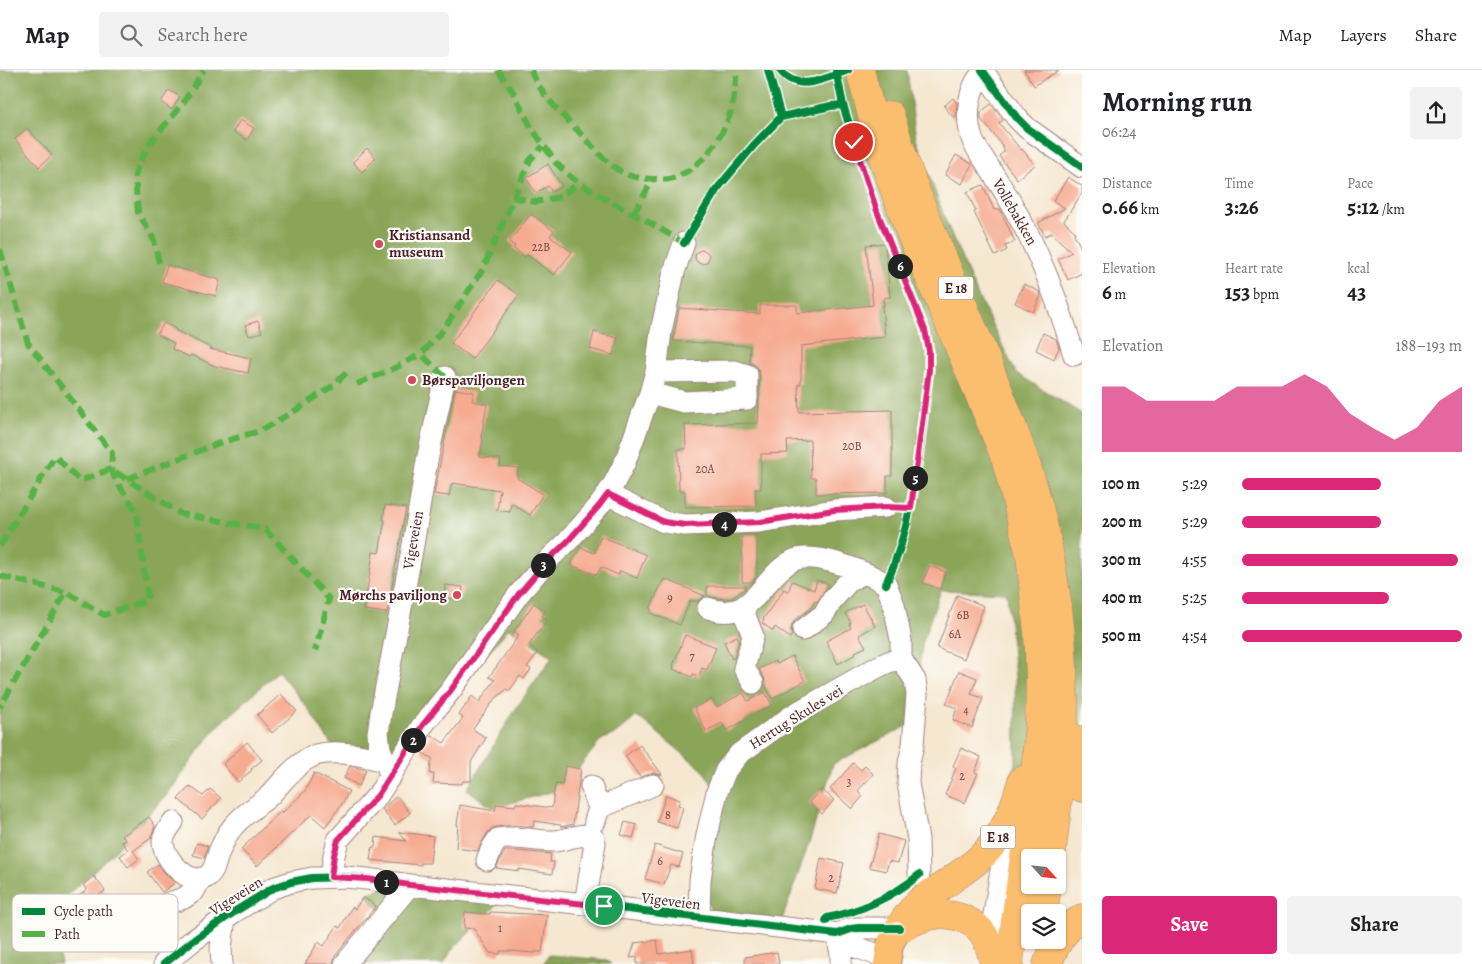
<!DOCTYPE html>
<html lang="en">
<head>
<meta charset="utf-8">
<style>
  :root { --surface:#fff; --page:#f2f2f2; --text:#202124; --muted:#757577; --line:#e0e0e0; --accent:#db2777 }
  body { margin:0; font-family:Alegreya,serif; background:var(--page); color:var(--text); height:100vh; display:flex; flex-direction:column; font-size:19px; white-space:nowrap }
  * { box-sizing:border-box; margin:0 }
  p { font-size:16px; color:var(--muted) }
  .icon { flex:none; width:28px; height:28px; fill:none; stroke:currentColor; stroke-width:2; stroke-linecap:round; stroke-linejoin:round }
  .map { position:relative; flex:1; overflow:hidden }
  .sheet { display:flex; flex-direction:column; background:var(--surface); width:400px }
  .sheet>* { flex:none }
  .needle { width:32px; rotate:117deg }
  .fabs { position:absolute; left:1021px; top:779px; display:grid; gap:10px }
  .fabs a { display:grid; place-items:center; width:45px; height:45px; border-radius:5px; background:var(--surface); box-shadow:0 1px 4px #0004; font-size:25px }
  .pin { position:absolute; display:grid; place-items:center; width:42px; height:42px; color:#fff; margin:-21px; border:2px solid #fff; border-radius:50%; box-shadow:0 1px 5px #0007 }
  .km { position:absolute; width:25px; height:25px; margin:-12px; border-radius:50%; background:#222; color:#fff; font-size:14px; line-height:25px; text-align:center }
  .round { display:grid; place-items:center; flex:none; width:52px; height:52px; border-radius:5px; background:var(--page) }
  .overview { display:flex; align-items:center; justify-content:space-between; height:85px; padding:0 20px }
  h1 { font-size:28px; font-weight:700; line-height:38px }
  .stats { display:grid; grid-template-columns:repeat(3,1fr); gap:8px; height:85px; padding:5px 20px }
  .stats div { display:grid; align-content:center }
  .stats b { font-size:21px; font-weight:700 }
  .stats small { font-size:14px; font-weight:400 }
  .stats p { font-size:14px }
  .chart { height:140px; padding:10px 20px }
  .chart p { display:flex; justify-content:space-between }
  .chart svg { width:100%; height:90px; margin-top:5px; fill:var(--accent); opacity:.7 }
  .primary-button { display:flex; gap:10px; margin-top:auto; padding:10px 20px }
  .primary-button a { flex:1; height:58px; border-radius:5px; background:var(--accent); color:#fff; font-size:20px; font-weight:700; line-height:58px; text-align:center }
  .primary-button a+a { background:var(--page); color:var(--text) }
  ul { padding:0 20px; list-style:none; font-size:16px }
  li { display:grid; grid-template-columns:80px 60px 1fr; align-items:center; height:38px }
  li i { height:12px; border-radius:6px; background:var(--accent) }
  header { display:flex; align-items:center; gap:30px; box-sizing:border-box; height:70px; padding:0 25px; background:var(--surface); border-bottom:1px solid var(--line) }
  header strong { font-size:24px }
  nav { display:flex; gap:28px; margin-inline-start:auto; font-size:18px }
  .search { width:350px; height:45px; background:var(--page); display:flex; align-items:center; gap:12px; box-sizing:border-box; padding:0 18px; border-radius:5px; color:var(--muted); font-size:19px }
  main { display:flex; flex:1; min-height:0 }
  .map>svg:first-child { display:block }
</style>
</head>
<body>
<header>
<strong>Map</strong>
<div class="search"><svg class="icon" aria-label="search" viewBox="0 0 24 24"><circle cx="10" cy="10" r="6"/><path d="M15 15l6 6"/></svg>Search here</div>
<nav><a>Map</a><a>Layers</a><a>Share</a></nav>
</header>
<main>
<div class="map">
<svg width="1082" height="894" viewBox="0 0 1082 894">
  <rect width="100%" height="100%" fill="#fdfcf7"/>
  <filter id="ink" filterUnits="userSpaceOnUse"><feTurbulence type="fractalNoise" baseFrequency=".02" numOctaves="2"/><feDisplacementMap in="SourceGraphic" scale="10" xChannelSelector="R" yChannelSelector="G"/><feConvolveMatrix kernelMatrix="1 2 1 2 8 2 1 2 1" color-interpolation-filters="sRGB"/></filter>
  <filter id="wash" filterUnits="userSpaceOnUse"><feTurbulence type="fractalNoise" baseFrequency=".0096" numOctaves="4" result="noise"/><feDisplacementMap in="SourceGraphic" scale="20" xChannelSelector="R" yChannelSelector="G"/><feGaussianBlur stdDeviation="1.12" result="paint"/><feColorMatrix in="noise" values="0 0 0 0 0 0 0 0 0 0 0 0 0 0 0 0 0 1.4 0 .05"/><feComposite in="paint" operator="in"/></filter>
  <g filter="url(#wash)">
    <rect width="100%" height="100%" fill="#f5e7d0"/>
    <!-- forest -->
    <path fill="#8aa558" stroke="#6a6242" d="M0 0H907L916 69 945 149 978 226 1016 303 1082 344V698L1006 725 1016 693 1015 607 1007 523 941 520 923 570 911 654 833 694 810 770 781 853 710 840 703 810 718 724 703 700 637 646 617 663 601 670 562 719 492 738 467 719 517 637 552 587 509 558 419 665 384 690 332 676 307 637 278 601 216 658 166 726 110 786 44 846 58 881 61 894H0Z
      M404 806 503 829 451 881 444 894H349L382 842 366 825Z
      M549 885 607 890 611 894H543Z"/>
    <g id="blocks">
      <!-- building -->
      <path fill="#f6aa90" d="M1024 0H1059L1034 16Z
        M169 20 180 27 172 40 161 32Z
        M953 28 957 33 956 46 954 48 944 36Z
        M991 34 1003 50 999 53 1021 80 1022 79 1035 95 1017 109 999 86 1005 81 1002 76V75L981 49V42Z
        M240 50 254 58 247 70 233 62Z
        M27 58 52 85 39 97 15 69Z
        M367 78 376 88 362 102 353 92Z
        M956 85 972 94 962 114 945 105Z
        M548 94 562 116 552 122 548 116 536 123 526 108Z
        M1068 107 1082 116V123L1064 151 1075 162 1074 164 1081 178 1082 177V203L1068 210 1058 189 1072 182 1051 163 1045 166 1038 153 1065 138 1053 131Z
        M983 115 994 140 1000 139 1015 172 1005 176 1007 180 995 186 974 142 976 141 967 122Z
        M531 144 554 161 550 166 572 182 554 205 527 185 525 187 513 178 515 176 509 172Z
        M885 173 890 227 883 228 884 236H882L885 267 801 276V314H798L799 342 892 340V406H887V423L816 424V408H811L810 370 787 371 788 383 761 384V419H755L756 436 685 437V421H679L678 379H686L685 355 758 353 760 305 757 297 749 292 750 276 673 271 679 238 760 244V235H797V243L873 235 866 175Z
        M695 187a7 7 0 1 1 14 0a7 7 0 1 1-14 0Z
        M167 195 220 210 216 226 162 212Z
        M498 210 519 225 472 289 451 273Z
        M1024 214 1040 222 1041 226 1033 242 1015 233Z
        M258 251 262 262 249 266 245 255Z
        M164 253 176 259 175 260 213 279H210L251 288 248 303 215 296 191 285 189 287 172 279 174 273 157 264Z
        M594 262 618 268 613 285 590 279Z
        M1043 263 1056 269 1059 278 1054 289 1036 280Z
        M455 319 474 322 472 331 487 334 481 367H483L480 387 501 389 500 396 518 398 517 408 543 424 530 445 511 433 510 442 497 440 500 420 452 413 449 426 434 424Z
        M385 435 406 438 387 543 364 540 373 482 379 483 385 450H383Z
        M742 465H757V506L752 512H742Z
        M601 466 646 485 637 508 620 501 618 505 601 497 597 505 571 495 580 477 594 483Z
        M929 496 946 502 940 519 923 513Z
        M665 509 705 526 698 531H690L680 555 650 543 652 540 650 539 662 512 663 513Z
        M817 510 829 514 817 532 815 531 810 539 795 550 792 555 791 561 792 565 790 568 775 557 773 561 762 553 764 550 763 549 784 519 788 522 792 511 814 520Z
        M445 515 463 517 461 530 444 528Z
        M707 516H745V519L732 528 724 529 707 526Z
        M957 525 984 536 964 589 937 578Z
        M534 533 546 541 542 546 547 550 529 575 538 582 527 597 531 599 524 609 520 606 509 621 507 619 494 630 473 659 486 668 471 692V711H463L462 714 433 713 434 704H430L431 692 433 689 421 682 431 665 444 673 463 648 459 645 472 626 479 632 495 610 489 607 519 565 514 561Z
        M863 534 875 556 859 565 866 577 855 582 856 584 838 594 826 571 851 558 849 554 851 553 845 543Z
        M685 565 716 577 707 600 702 598 699 606 693 604 692 607 673 599 674 596H673Z
        M737 566 739 570 734 588 732 589 724 572Z
        M792 586 805 611 772 629 765 615 764 607 759 599 775 591 777 594Z
        M959 601 977 608 971 624 983 628 972 658 953 650 957 638 946 634Z
        M765 622 772 635 726 661 722 653 706 661 694 638 712 629 717 637 743 623 748 631Z
        M281 624 297 641 272 663 257 645Z
        M247 672 262 690 251 699 252 700 238 712 223 694Z
        M640 675 662 704 661 705 654 703 640 707 625 686Z
        M961 678 981 687 975 702 978 703 965 733 945 725 956 698 953 696Z
        M853 693 861 700 865 696 873 704 858 721 863 726 852 739 830 719Z
        M350 696 366 700 359 716 344 708Z
        M565 696 581 699 573 754 561 757V755L534 751 533 757 513 755 496 757 492 758 488 762 477 781 456 778 458 755H457L460 735 495 741 496 734 515 736 516 733 552 738 554 720 556 714 562 715Z
        M314 703 349 721 344 731 325 757 311 745 257 796 241 779 281 741 282 743 305 721Z
        M190 716 203 726 210 719 221 728 202 749 178 729Z
        M821 719 834 730 822 744 809 732Z
        M666 725 680 730 678 735 683 737 677 758 657 752Z
        M397 726 410 743 395 755 382 739Z
        M149 747 155 756 151 768 133 781 139 789 128 797 120 786 128 780 122 772 126 770 122 766Z
        M625 752 637 755 633 768 621 765Z
        M399 762 433 766 430 793H421V795L370 790 372 777H375L376 767 406 771Z
        M879 764 904 771 898 793 889 791 886 801 869 797Z
        M197 773 208 776 204 788 193 785Z
        M655 775 683 784 679 797 671 795 664 814 645 809Z
        M505 781H518L551 784 550 792H554L552 804 519 799V801L496 798Z
        M821 788 844 793 837 823 815 819Z
        M158 794 164 802 175 813 162 822 147 802Z
        M94 806 105 821 94 829 96 831 95 840 78 853 65 836 87 820 83 815Z
        M363 827 376 836 335 886 333 894H305L318 872 324 876 337 856 340 858 352 837 355 839Z
        M465 842 490 844V842L547 845 542 882H535V883L509 881H500V884L490 883 474 859 464 858Z
        M657 870 659 884 692 879 694 894H637V887L630 888 635 873Z
        M777 882 779 894H745V887Z"/>
    </g>
  </g>
  <g filter="url(#ink)">
    <use href="#blocks" fill-opacity="0" stroke="#a0837e" stroke-width="1"/>
    <g fill="none" stroke-linecap="round" stroke-linejoin="round">
      <defs>
        <path id="minor" d="M982 0 1017 48 1027 58 1082 97
          M983 3C967 19 965 50 973 71 976 78 981 85 985 91 995 107 1006 123 1015 140 1041 185 1059 234 1074 285
          M650 323 684 332 747 329V305L735 301 656 302
          M607 424 664 452 685 455 759 452 834 440 886 437
          M708 538C753 555 761 507 792 491 813 480 867 502 886 514L894 535 901 570V589
          M742 538 753 566 744 598 753 613
          M803 560 824 544 833 529 849 511 864 503
          M391 706 380 679 378 663 381 643 413 475 427 391 445 307
          M591 716 599 738 595 751
          M599 738 653 715
          M173 752C169 758 163 765 163 772 163 789 191 819 208 806 215 800 216 790 219 782 222 775 225 768 229 762 239 746 256 738 269 726 281 714 292 698 307 689 325 677 366 685 385 692
          M487 790 492 778 498 769C517 765 536 772 555 771 567 770 578 764 590 765L594 769 595 773 585 834
          M331 807 334 785 338 770 378 725 422 656 451 620 518 525 548 490 567 472 599 436 612 417 625 392 650 323 656 302 661 261 674 202 684 173
          M107 838 122 846H131L184 828 194 821 201 808
          M699 848 700 810 707 765 717 722 726 700 739 684 793 645 874 599 888 592 901 589 915 610 917 625 913 675 909 693 908 713 918 769 919 805
          M837 864 847 874 887 888
          M837 864 841 884V894
          M989 876 1008 755
          M164 894 191 872 234 842 273 818 291 812 312 808 346 807 367 809 410 815 585 834 837 864 851 859 858 858H899
          M222 894 221 878 225 848
          M345 894 410 815"/>
        <path id="major" d="M887 894 890 874 899 858"/>
        <path id="highway" d="M860 0 884 91 909 160 977 319 1006 390 1030 485 1038 563 1040 607 1039 652 1035 702 1029 752 1009 894
          M890 45C906 100 928 152 950 205 976 264 1001 324 1023 385 1050 459 1064 554 1064 633 1064 685 1058 736 1051 788
          M1074 668 1082 718
          M1044 842 1047 815
          M899 858C905 848 912 839 920 831 926 826 933 822 940 818 953 808 968 799 980 788 1003 767 1014 740 1022 710
          M901 858C922 846 943 839 966 850 973 853 980 859 984 865 989 874 992 884 994 894
          M1047 894C1057 873 1062 861 1082 848"/>
      </defs>
      <!-- minor casing -->
      <use href="#minor" stroke="#a0837e" stroke-width="23"/>
      <!-- major casing -->
      <use href="#major" stroke="#a0837e" stroke-width="28"/>
      <!-- highway casing -->
      <use href="#highway" stroke="#a0837e" stroke-width="29"/>
      <!-- minor -->
      <use href="#minor" stroke="#fff" stroke-width="21"/>
      <!-- major -->
      <use href="#major" stroke="#fbbd6e" stroke-width="26"/>
      <!-- highway -->
      <use href="#highway" stroke="#fbbd6e" stroke-width="28"/>
      <!-- quiet -->
      <path stroke="#57b146" stroke-width="6" stroke-dasharray="12 6" stroke-linecap="butt" d="M498 0 513 22 531 57 556 93 572 108 595 123 652 154 684 173
        M531 0C541 26 561 43 580 63 594 77 608 97 628 105 636 108 646 109 654 109 659 109 665 110 669 109 697 102 716 77 727 52 734 36 735 17 737 0
        M513 127 536 132 560 127 579 113
        M634 143 653 109
        M0 179 28 273 112 383 111 399 116 411 136 440 148 530 104 545 66 522 0 637
        M159 193 154 170 138 142 135 106 137 98 150 73 183 33 204 0
        M445 307 421 284 443 260 483 199 530 90 543 76
        M357 314 395 298 421 284
        M127 409 219 373 260 361 301 337 334 315 348 301
        M0 476 55 386 80 411 111 399 181 444 265 459 329 529 315 581
        M0 506 66 522"/>
      <defs>
        <path id="cycleway" d="M768 0 781 47 831 36 843 35
          M780 0C797 24 827 8 848 0
          M836 0 843 35 866 108 877 141 925 260 929 281V300C919 372 917 447 886 514
          M982 0 1017 48 1027 58 1082 97
          M684 173 717 119 754 75 781 47
          M826 851 827 848C859 842 894 826 919 805
          M164 894 191 872 234 842 273 818 291 812 312 808 346 807 367 809 410 815 585 834 837 864 851 859 858 858H899"/>
      </defs>
      <!-- cycleway casing -->
      <use href="#cycleway" stroke="#fdfcf7" stroke-width="11"/>
      <!-- cycleway -->
      <use href="#cycleway" stroke="#00873e" stroke-width="8"/>
    </g>
  </g>
  <g fill="none" stroke-linecap="round" stroke-linejoin="round" filter="url(#ink)">
    <defs>
      <path id="route" d="M604 836 410 815 367 809 331 807 334 785 338 770 378 725 422 656 451 620 518 525 548 490 567 472 599 436 608 424 664 452 685 455 760 452 834 440 886 437 911 438 929 300V281L925 260 877 141 854 72"/>
    </defs>
    <!-- route casing -->
    <use href="#route" stroke="#fff" stroke-width="10"/>
    <!-- route -->
    <use href="#route" stroke="#db2777" stroke-width="6"/>
  </g>
  <!-- markers -->
  <g fill="#d1495b" stroke="#fdfcf7" stroke-width="2">
    <circle cx="379" cy="174" r="5"/>
    <circle cx="412" cy="310" r="5"/>
    <circle cx="457" cy="525" r="5"/>
  </g>
  <g text-anchor="middle" dominant-baseline="central" stroke-width="4.5" stroke-linejoin="round" paint-order="stroke">
    <!-- number labels -->
    <g font-size="12" fill="#754244">
      <text x="541" y="177">22B</text>
      <text x="852" y="376">20B</text>
      <text x="705" y="399">20A</text>
      <text x="670" y="528">9</text>
      <text x="963" y="545">6B</text>
      <text x="955" y="564">6A</text>
      <text x="692" y="586">7</text>
      <text x="966" y="640">4</text>
      <text x="962" y="706">2</text>
      <text x="849" y="712">3</text>
      <text x="668" y="745">8</text>
      <text x="660" y="791">6</text>
      <text x="831" y="808">2</text>
      <text x="500" y="858">1</text>
    </g>
    <!-- shield labels -->
    <g fill="#fdfcf7" stroke="#806168" stroke-width="1">
      <rect x="938.5" y="206.5" width="35" height="23" rx="4"/>
      <rect x="980.5" y="755.5" width="35" height="23" rx="4"/>
    </g>
    <g font-size="14" font-weight="bold" fill="#4a1f2b">
      <text x="956" y="218">E 18</text>
      <text x="998" y="767">E 18</text>
    </g>
    <!-- street labels -->
    <g font-size="15" fill="#4a1f2b" stroke="#fdfcf7">
      <text transform="translate(1015 142) rotate(60)">Vollebakken</text>
      <text transform="translate(413 470) rotate(-80)">Vigeveien</text>
      <text transform="translate(796 647) rotate(-32)">Hertug Skules vei</text>
      <text transform="translate(236 826) rotate(-32)">Vigeveien</text>
      <text transform="translate(671 831) rotate(7)">Vigeveien</text>
    </g>
    <!-- poi labels -->
    <g font-size="15" font-weight="bold" fill="#4a1f2b" stroke="#fdfcf7" text-anchor="start">
      <text x="389" y="165">Kristiansand<tspan x="389" dy="17">museum</tspan></text>
      <text x="422" y="310">Børspaviljongen</text>
      <text x="447" y="525" text-anchor="end">Mørchs paviljong</text>
    </g>
  </g>
  <!-- legend -->
  <rect x="12" y="824" width="166" height="58" rx="8" fill="#fdfcf7" stroke="#c7baba" stroke-width="1"/>
  <rect x="22" y="838" width="23" height="7" fill="#00873e"/>
  <rect x="22" y="861" width="23" height="6" fill="#57b146"/>
  <g font-size="14" fill="#4a1f2b">
    <text x="54" y="846">Cycle path</text>
    <text x="54" y="869">Path</text>
  </g>
</svg>
<div class="fabs">
<a><svg class="needle" viewBox="-14 -14 28 28"><path d="M0-13l5 13h-10z" fill="#e53935"/><path d="M0 13l5-13h-10z" fill="#757577"/></svg></a>
<a><svg class="icon" aria-label="layers" viewBox="0 0 24 24"><path d="M12 4l9 5-9 5-9-5zM3 14l9 5 9-5"/></svg></a>
</div>
<div class="pin" style="left:604px;top:836px;background:#1e9e55"><svg class="icon" aria-label="arrive" viewBox="0 0 24 24"><path d="M6 21V4h12l-3 4 3 4H6"/></svg></div>
<div class="pin" style="left:854px;top:72px;background:#d93025"><svg class="icon" aria-label="check" viewBox="0 0 24 24"><path d="M5 12l5 5 9-10"/></svg></div>
<b class="km" style="left:386px;top:812px">1</b>
<b class="km" style="left:413px;top:670px">2</b>
<b class="km" style="left:543px;top:495px">3</b>
<b class="km" style="left:724px;top:454px">4</b>
<b class="km" style="left:915px;top:408px">5</b>
<b class="km" style="left:900px;top:196px">6</b>
</div>
<section class="sheet">
<div class="overview"><div><h1>Morning run</h1><p>06:24</p></div><a class="round"><svg class="icon" aria-label="share" viewBox="0 0 24 24"><path d="M12 15V3M7 8l5-5 5 5M5 13v7h14v-7"/></svg></a></div>
<div class="stats">
<div><p>Distance</p><b>0.66<small> km</small></b></div>
<div><p>Time</p><b>3:26</b></div>
<div><p>Pace</p><b>5:12<small> /km</small></b></div>
</div>
<div class="stats">
<div><p>Elevation</p><b>6<small> m</small></b></div>
<div><p>Heart rate</p><b>153<small> bpm</small></b></div>
<div><p>kcal</p><b>43</b></div>
</div>
<div class="chart"><p><span>Elevation</span>188–193 m</p>
<svg viewBox="0 0 160 44" preserveAspectRatio="none"><path d="M0 44V12L10 12L20 19L30 19L40 19L50 19L60 12L70 12L80 12L90 6L100 12L110 25L120 32L130 38L140 32L150 19L160 12V44z"/></svg>
</div>
<ul>
<li><b>100 m</b>5:29<i style="width:63%"></i></li>
<li><b>200 m</b>5:29<i style="width:63%"></i></li>
<li><b>300 m</b>4:55<i style="width:98%"></i></li>
<li><b>400 m</b>5:25<i style="width:67%"></i></li>
<li><b>500 m</b>4:54<i style="width:100%"></i></li>
</ul>
<div class="primary-button"><a>Save</a><a>Share</a></div>
</section>
</main>
</body>
</html>
